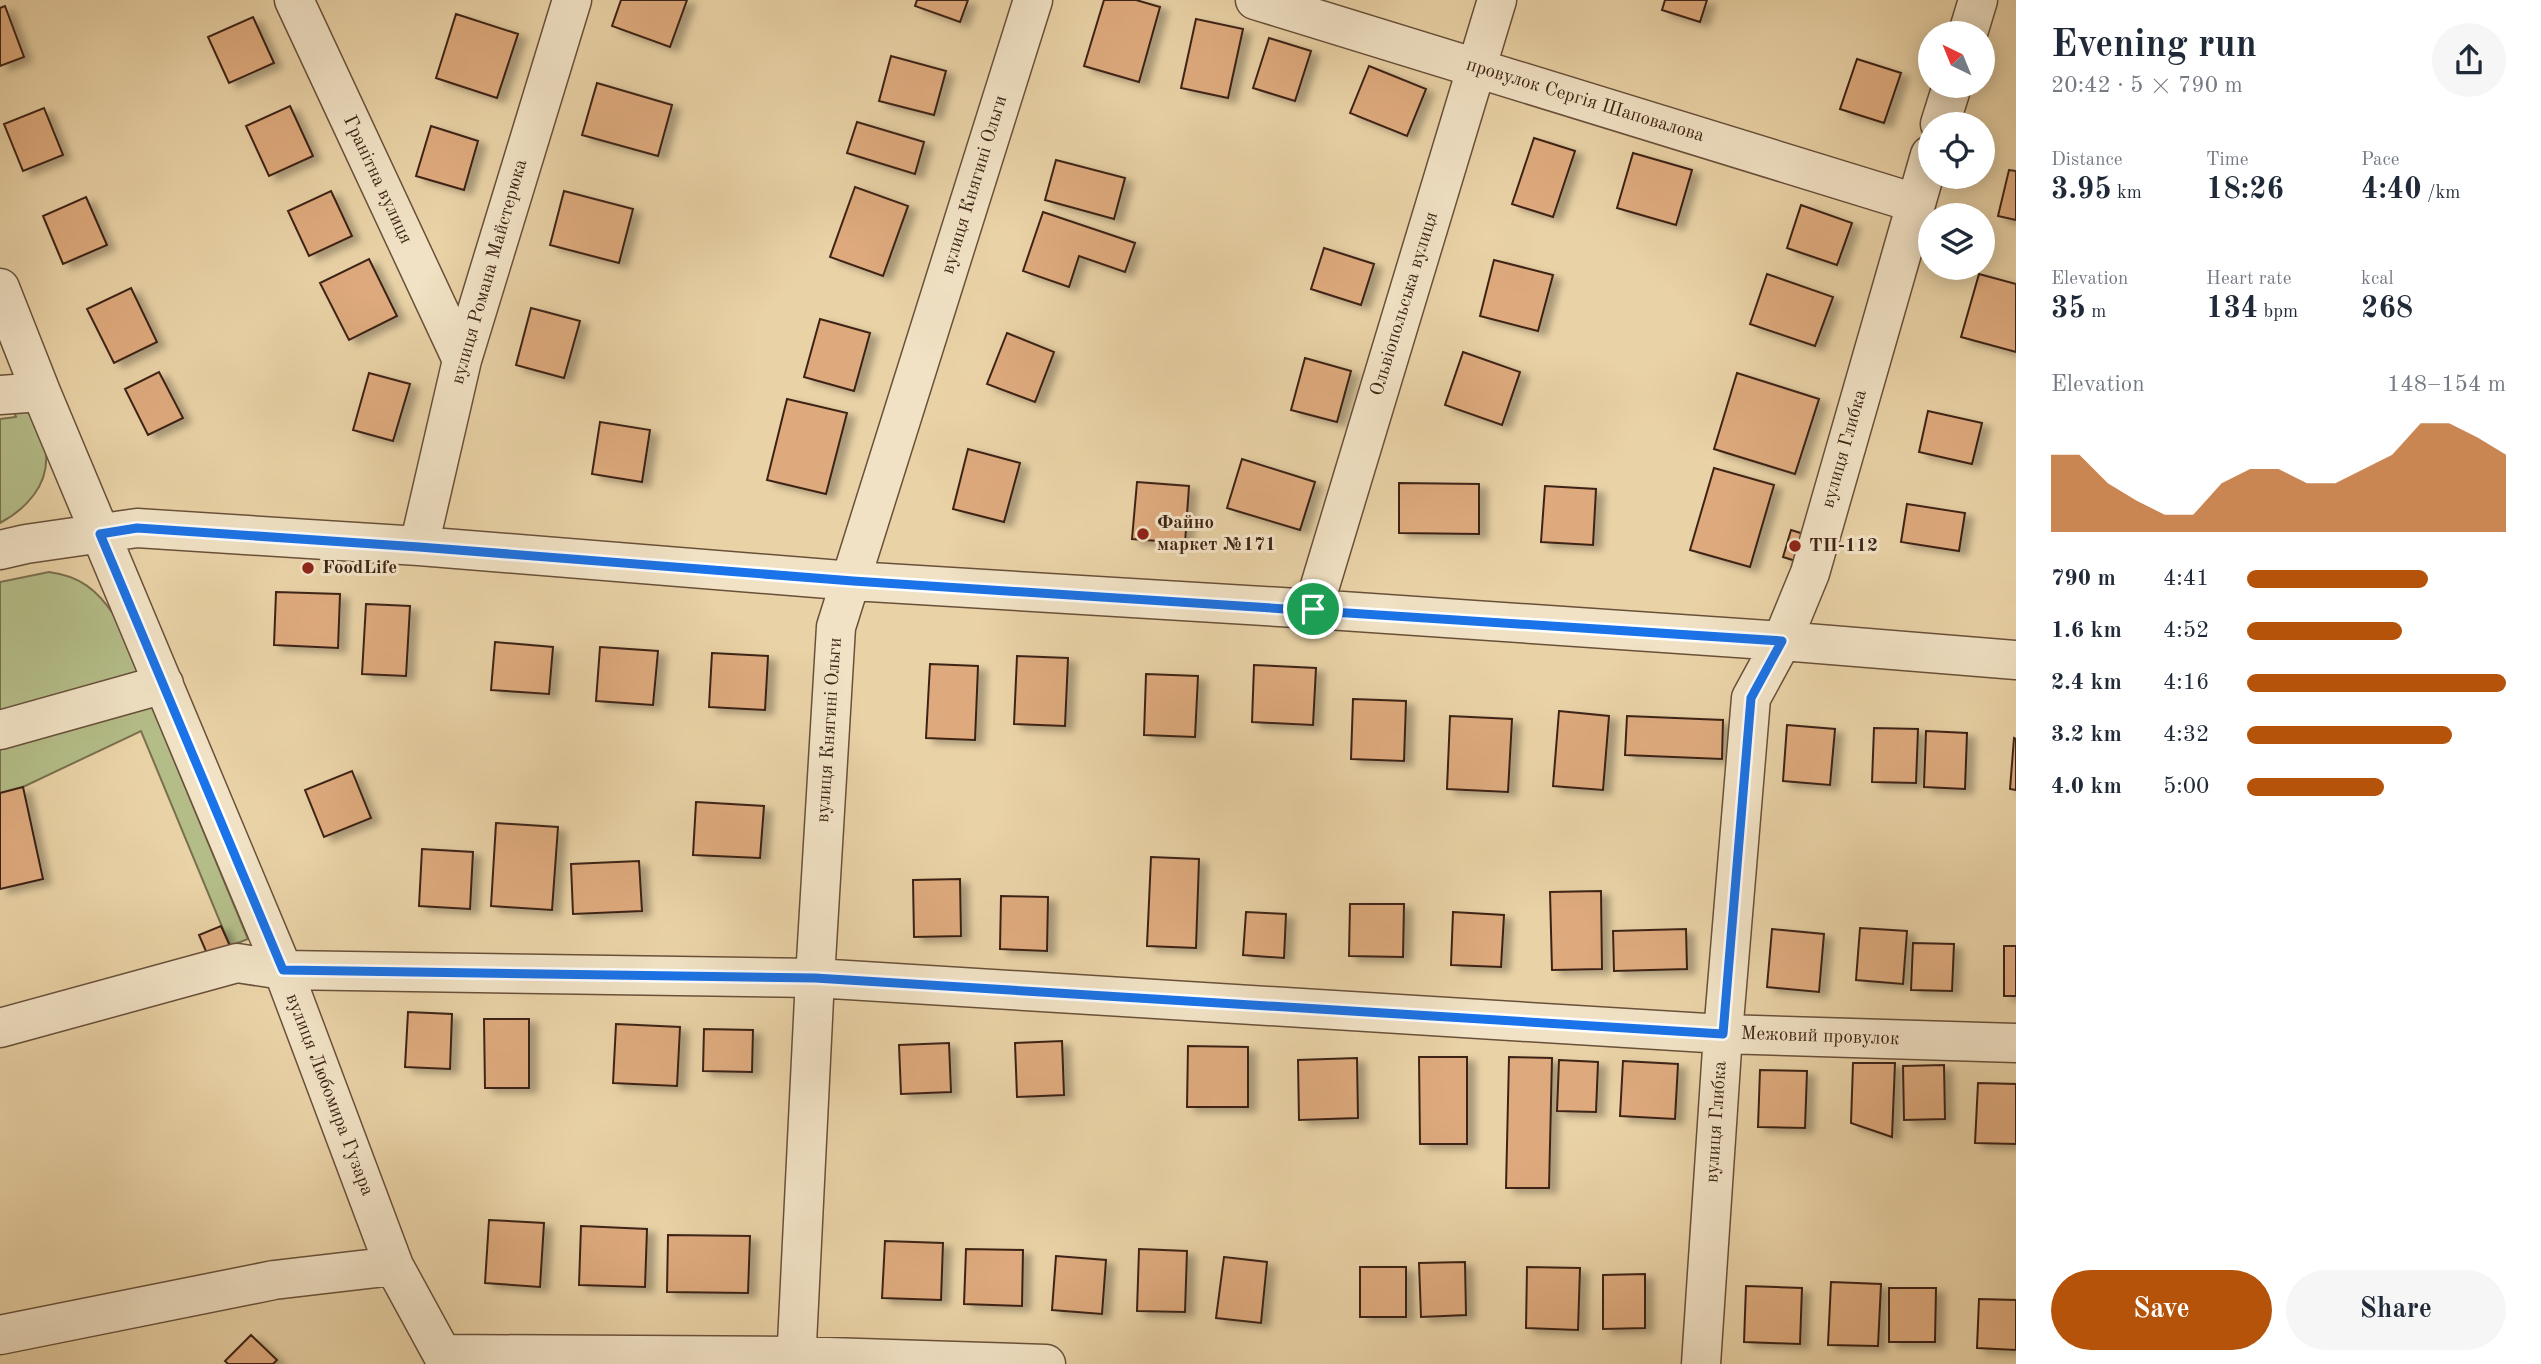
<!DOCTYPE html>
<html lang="en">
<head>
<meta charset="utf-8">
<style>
  :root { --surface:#fff; --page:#f6f6f7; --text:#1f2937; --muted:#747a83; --accent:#b45309 }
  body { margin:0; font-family:"Old Standard TT",serif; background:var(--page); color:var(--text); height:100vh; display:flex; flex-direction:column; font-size:26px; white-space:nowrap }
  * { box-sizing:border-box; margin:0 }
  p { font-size:23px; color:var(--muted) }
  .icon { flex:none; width:38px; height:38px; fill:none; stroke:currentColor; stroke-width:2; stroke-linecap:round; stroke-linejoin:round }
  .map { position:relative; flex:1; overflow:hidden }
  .panel { display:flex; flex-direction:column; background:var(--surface); width:525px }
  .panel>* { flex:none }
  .needle { width:46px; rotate:317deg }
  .controls { position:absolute; left:1918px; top:21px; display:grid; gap:14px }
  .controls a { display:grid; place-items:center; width:77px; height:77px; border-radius:50%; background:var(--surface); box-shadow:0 4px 18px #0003; font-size:35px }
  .pin { position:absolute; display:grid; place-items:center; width:60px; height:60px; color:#fff; margin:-30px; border:4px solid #fff; border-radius:50%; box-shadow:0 2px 7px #0007 }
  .round { display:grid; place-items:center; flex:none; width:74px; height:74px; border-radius:37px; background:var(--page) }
  .summary { display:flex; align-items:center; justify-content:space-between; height:119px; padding:0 35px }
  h1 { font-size:38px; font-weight:700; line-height:52px }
  .stats { display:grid; grid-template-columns:repeat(3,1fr); gap:10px; height:119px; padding:7px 35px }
  .stats div { display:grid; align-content:center }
  .stats b { font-size:30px; font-weight:700 }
  .stats small { font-size:19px; font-weight:400 }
  .stats p { font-size:19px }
  .chart { height:196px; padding:14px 35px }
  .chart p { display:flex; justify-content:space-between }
  .chart svg { width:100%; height:126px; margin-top:7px; fill:var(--accent); opacity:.7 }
  .button { display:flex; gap:14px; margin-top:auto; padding:14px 35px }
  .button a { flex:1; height:80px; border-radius:42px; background:var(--accent); color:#fff; font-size:28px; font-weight:700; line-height:80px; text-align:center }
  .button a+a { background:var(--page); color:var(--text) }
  ul { padding:0 35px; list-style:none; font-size:23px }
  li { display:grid; grid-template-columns:112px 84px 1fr; align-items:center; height:52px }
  li i { height:18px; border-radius:9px; background:var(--accent) }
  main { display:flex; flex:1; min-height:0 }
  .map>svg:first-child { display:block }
</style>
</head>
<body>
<main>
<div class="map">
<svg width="2016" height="1364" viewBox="0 0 2016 1364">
  <defs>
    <filter id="shadow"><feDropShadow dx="8" dy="4.5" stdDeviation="3.5" flood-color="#0004"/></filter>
  </defs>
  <rect width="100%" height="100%" fill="#e9d2a6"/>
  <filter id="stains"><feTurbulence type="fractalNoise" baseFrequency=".00286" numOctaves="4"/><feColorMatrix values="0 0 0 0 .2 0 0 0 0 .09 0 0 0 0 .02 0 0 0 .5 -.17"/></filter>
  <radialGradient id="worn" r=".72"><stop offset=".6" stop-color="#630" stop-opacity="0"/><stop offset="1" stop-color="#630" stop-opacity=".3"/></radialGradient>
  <!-- green -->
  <path fill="#b4bd88" stroke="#79704f" stroke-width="2" d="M9 400 24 401C31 416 44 436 46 453 49 485 26 509 0 523V419L16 417Z
    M49 572C80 576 97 590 114 615L248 939 230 946 141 731 23 787 0 793V582Z"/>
  <!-- building -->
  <path fill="#deaa7d" stroke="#3e2416" stroke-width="2" filter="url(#shadow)" d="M621 0H687L670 47 612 26Z
    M917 0H968L960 22 915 6Z
    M1104 0H1136L1160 7 1139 82 1084 66Z
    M1665 0H1707L1700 22 1662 10Z
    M5 6 24 57 0 66V8Z
    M456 14 518 34 497 98 436 78Z
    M253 17 274 63 229 83 208 37Z
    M1196 19 1243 29 1228 98 1181 88Z
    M1269 38 1311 51 1295 101 1253 88Z
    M891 56 946 71 934 115 879 101Z
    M1857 59 1901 73 1884 123 1840 109Z
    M1369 66 1426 89 1407 136 1350 113Z
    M597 83 672 105 658 156 582 135Z
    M290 106 313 156 269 176 246 126Z
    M44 108 63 155 23 171 4 124Z
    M857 122 924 142 915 174 847 153Z
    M431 126 478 141 464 190 416 176Z
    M1534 138 1575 151 1553 217 1512 204Z
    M1633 153 1692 170 1676 225 1617 208Z
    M1056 160 1125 178 1114 219 1045 200Z
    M2009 170 2016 171V220L1998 216Z
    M855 187 908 206 883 276 830 257Z
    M331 191 352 236 309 256 288 211Z
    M564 191 633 209 619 263 550 245Z
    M86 197 107 245 63 264 43 216Z
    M1801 205 1852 223 1837 265 1787 248Z
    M1043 212 1135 243 1125 272 1079 256 1069 287 1023 271Z
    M1324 248 1374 264 1361 305 1311 289Z
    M369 259 397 316 349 340 320 283Z
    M1494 260 1553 275 1538 331 1480 316Z
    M1767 274 1833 297 1815 346 1750 324Z
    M1979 274 2016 284V352L1961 337Z
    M131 288 157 342 114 363 87 309Z
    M531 308 580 321 564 378 516 365Z
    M820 319 870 333 854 391 804 377Z
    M1007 333 1054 352 1035 402 987 384Z
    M1463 352 1520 372 1502 425 1445 405Z
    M1305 358 1351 371 1337 422 1291 410Z
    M159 372 183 418 148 435 125 389Z
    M369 373 410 384 393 441 353 430Z
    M1737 373 1819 399 1795 474 1714 449Z
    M787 399 847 413 826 494 767 480Z
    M1928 411 1982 423 1972 464 1919 452Z
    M600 422 650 430 642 482 592 474Z
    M968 449 1020 463 1004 522 953 509Z
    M1242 459 1315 482 1300 530 1227 508Z
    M1714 468 1774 485 1750 567 1690 550Z
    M1137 482 1189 486 1185 543 1132 539Z
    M1399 483 1479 484V534L1399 533Z
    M1545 486 1596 489 1593 545 1541 542Z
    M1907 504 1965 513 1959 551 1901 542Z
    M1791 530 1807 535 1799 562 1783 557Z
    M276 592 340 594 338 648 274 645Z
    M366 604 410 606 406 676 362 674Z
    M495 642 553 647 549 694 491 690Z
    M600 647 658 651 653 705 596 701Z
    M712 653 768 656 765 710 709 707Z
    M1017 656 1068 658 1065 726 1014 724Z
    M930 664 978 666 975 740 926 738Z
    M1254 665 1316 668 1313 725 1252 722Z
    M1146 674 1198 676 1195 737 1144 735Z
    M1353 699 1406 701 1404 761 1351 759Z
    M1559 711 1609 716 1603 790 1553 786Z
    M1450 716 1512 719 1508 792 1447 789Z
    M1627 716 1723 720 1722 759 1625 755Z
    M1787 725 1835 729 1830 785 1783 781Z
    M1874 728 1918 729 1916 783 1872 782Z
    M1926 731 1967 733 1965 789 1924 787Z
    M2014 738 2016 739V790L2010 789Z
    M352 771 371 818 324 837 305 790Z
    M23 787 43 879 0 889V793Z
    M696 802 764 806 760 858 693 855Z
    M496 823 558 827 552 910 491 906Z
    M422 849 473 852 470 909 419 906Z
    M1151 857 1199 859 1196 948 1147 946Z
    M639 861 642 911 573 914 571 864Z
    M960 879 961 936 914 937 913 880Z
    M1601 891 1602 969 1552 970 1550 892Z
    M1001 896 1048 897 1047 951 1000 949Z
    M1350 904H1404L1403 957 1349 956Z
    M1246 912 1286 914 1284 958 1243 955Z
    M1453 912 1504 915 1501 967 1451 965Z
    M221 926 230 946 208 956 199 935Z
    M1860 928 1907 931 1903 984 1856 980Z
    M1686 929 1687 969 1614 971 1613 931Z
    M1772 929 1824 934 1819 992 1767 987Z
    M1913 943 1954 944 1952 991 1911 990Z
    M2004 946H2016V996H2004Z
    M408 1012 452 1014 450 1069 405 1067Z
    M484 1019H529V1088H485Z
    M616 1024 680 1027 677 1086 613 1083Z
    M704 1029 753 1030 752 1072 703 1071Z
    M1062 1041 1064 1095 1017 1097 1015 1043Z
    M949 1043 951 1092 901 1094 899 1045Z
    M1188 1046 1248 1047V1107H1187Z
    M1419 1057H1467V1144H1420Z
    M1509 1057 1552 1058 1549 1188H1506Z
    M1357 1058 1358 1118 1299 1120 1298 1060Z
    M1559 1060 1598 1062 1596 1112 1557 1111Z
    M1623 1061 1678 1064 1675 1119 1620 1116Z
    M1853 1063H1895L1892 1137 1851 1123Z
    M1944 1065 1945 1119 1904 1120 1903 1066Z
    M1760 1070 1807 1071 1805 1128 1758 1127Z
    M1978 1083 2016 1084V1144L1975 1143Z
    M489 1220 544 1223 540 1287 485 1283Z
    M581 1226 647 1229 645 1287 579 1285Z
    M668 1235 750 1236 748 1293 667 1292Z
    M885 1241 943 1243 941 1300 882 1298Z
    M966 1249 1023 1250 1022 1306 964 1304Z
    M1139 1249 1187 1251 1185 1312 1137 1311Z
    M1056 1256 1106 1260 1102 1314 1052 1310Z
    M1224 1257 1267 1262 1261 1323 1216 1318Z
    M1465 1262 1466 1315 1421 1317 1419 1263Z
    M1360 1267H1406V1317H1360Z
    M1527 1267 1580 1268 1578 1330 1526 1328Z
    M1645 1274V1328L1603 1329V1275Z
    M1831 1282 1881 1284 1878 1346 1828 1345Z
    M1746 1286 1802 1288 1800 1344 1744 1342Z
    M1889 1288H1936L1935 1342H1889Z
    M1979 1299 2016 1300V1350L1977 1348Z
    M251 1335 277 1360 273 1364H228L225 1361Z"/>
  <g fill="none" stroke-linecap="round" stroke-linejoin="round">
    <defs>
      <path id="minor" d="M294 0 462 360
        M1255 0 1915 203
        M1968 33 1978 0
        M1940 124 1952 86
        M0 288 41 392 283 970 394 1266 442 1354 796 1356 1046 1364
        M0 395 41 392
        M419 546 462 360 572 0
        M0 550 26 544 137 528 419 546 853 581 1313 609 1782 641 2016 660
        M1313 609 1497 0
        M0 730 164 684
        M0 1028 237 963 283 970 815 978 1723 1034 2016 1043
        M0 1335 274 1280 394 1266
        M796 1364 815 978 836 627 1033 0
        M1701 1364 1723 1034 1751 698 1782 641 1810 573 1930 155"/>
    </defs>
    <!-- minor casing -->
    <use href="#minor" stroke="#69503a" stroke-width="41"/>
    <!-- minor -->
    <use href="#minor" stroke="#f1e2c5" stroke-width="38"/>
  </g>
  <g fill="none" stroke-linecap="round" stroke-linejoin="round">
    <defs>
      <path id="route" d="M137 528 419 547 853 581 1782 641 1751 698 1723 1034 815 978 283 970 100 534Z"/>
    </defs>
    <!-- route casing -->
    <use href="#route" stroke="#fff" stroke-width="14"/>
    <!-- route -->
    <use href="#route" stroke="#1a73e8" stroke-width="9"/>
  </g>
  <!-- markers -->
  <g fill="#8f2418" stroke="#f1e2c5" stroke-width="2.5">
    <circle cx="1143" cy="534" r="7"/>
    <circle cx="1795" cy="546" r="7"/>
    <circle cx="308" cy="568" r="7"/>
  </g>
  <g text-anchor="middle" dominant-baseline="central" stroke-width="6" stroke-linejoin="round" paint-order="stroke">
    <!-- street labels -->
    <g font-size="19" fill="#3e2416" stroke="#f1e2c5">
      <text transform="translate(1585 101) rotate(17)">провулок Сергія Шаповалова</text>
      <text transform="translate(377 180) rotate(65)">Гранітна вулиця</text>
      <text transform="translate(975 185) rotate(-73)">вулиця Княгині Ольги</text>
      <text transform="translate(490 272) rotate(-74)">вулиця Романа Майстерюка</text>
      <text transform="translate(1405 304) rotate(-73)">Ольвіопольська вулиця</text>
      <text transform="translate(1845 449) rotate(-74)">вулиця Глибка</text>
      <text transform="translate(830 730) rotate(-86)">вулиця Княгині Ольги</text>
      <text transform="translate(1820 1037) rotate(2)">Межовий провулок</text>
      <text transform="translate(329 1095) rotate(69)">вулиця Любомира Гузара</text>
      <text transform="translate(1717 1122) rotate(-86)">вулиця Глибка</text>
    </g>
    <!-- poi labels -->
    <g font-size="19" font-weight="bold" fill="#3e2416" stroke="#f1e2c5" text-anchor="start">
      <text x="1157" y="523">Файно<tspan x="1157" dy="22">маркет №171</tspan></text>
      <text x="1809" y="546">ТП-112</text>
      <text x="322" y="568">FoodLife</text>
    </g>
  </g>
  <rect width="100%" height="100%" filter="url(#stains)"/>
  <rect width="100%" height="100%" fill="url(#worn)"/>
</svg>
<div class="controls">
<a><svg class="needle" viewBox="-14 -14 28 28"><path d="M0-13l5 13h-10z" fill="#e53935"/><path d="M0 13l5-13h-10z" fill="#747a83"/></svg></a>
<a><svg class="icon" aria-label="locate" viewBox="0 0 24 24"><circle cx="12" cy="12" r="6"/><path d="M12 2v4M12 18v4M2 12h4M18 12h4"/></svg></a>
<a><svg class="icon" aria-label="layers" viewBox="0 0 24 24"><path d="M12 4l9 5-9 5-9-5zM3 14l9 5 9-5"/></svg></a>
</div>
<div class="pin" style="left:1313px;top:609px;background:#1e9e55"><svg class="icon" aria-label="arrive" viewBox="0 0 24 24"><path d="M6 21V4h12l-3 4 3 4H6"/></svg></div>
</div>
<section class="panel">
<div class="summary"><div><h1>Evening run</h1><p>20:42 · 5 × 790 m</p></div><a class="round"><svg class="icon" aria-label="share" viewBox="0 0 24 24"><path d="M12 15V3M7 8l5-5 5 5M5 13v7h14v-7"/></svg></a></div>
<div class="stats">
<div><p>Distance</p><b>3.95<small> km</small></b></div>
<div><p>Time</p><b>18:26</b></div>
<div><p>Pace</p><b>4:40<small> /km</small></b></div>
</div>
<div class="stats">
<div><p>Elevation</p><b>35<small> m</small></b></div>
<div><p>Heart rate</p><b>134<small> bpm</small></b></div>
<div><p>kcal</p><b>268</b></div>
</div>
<div class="chart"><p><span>Elevation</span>148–154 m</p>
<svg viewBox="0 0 160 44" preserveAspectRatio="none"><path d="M0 44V17L10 17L20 27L30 33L40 38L50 38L60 27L70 22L80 22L90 27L100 27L110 22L120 17L130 6L140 6L150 11L160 17V44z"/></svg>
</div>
<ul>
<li><b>790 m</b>4:41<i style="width:70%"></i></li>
<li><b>1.6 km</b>4:52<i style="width:60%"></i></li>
<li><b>2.4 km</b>4:16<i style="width:100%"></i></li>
<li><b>3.2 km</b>4:32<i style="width:79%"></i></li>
<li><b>4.0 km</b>5:00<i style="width:53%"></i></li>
</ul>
<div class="button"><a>Save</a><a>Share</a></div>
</section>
</main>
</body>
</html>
